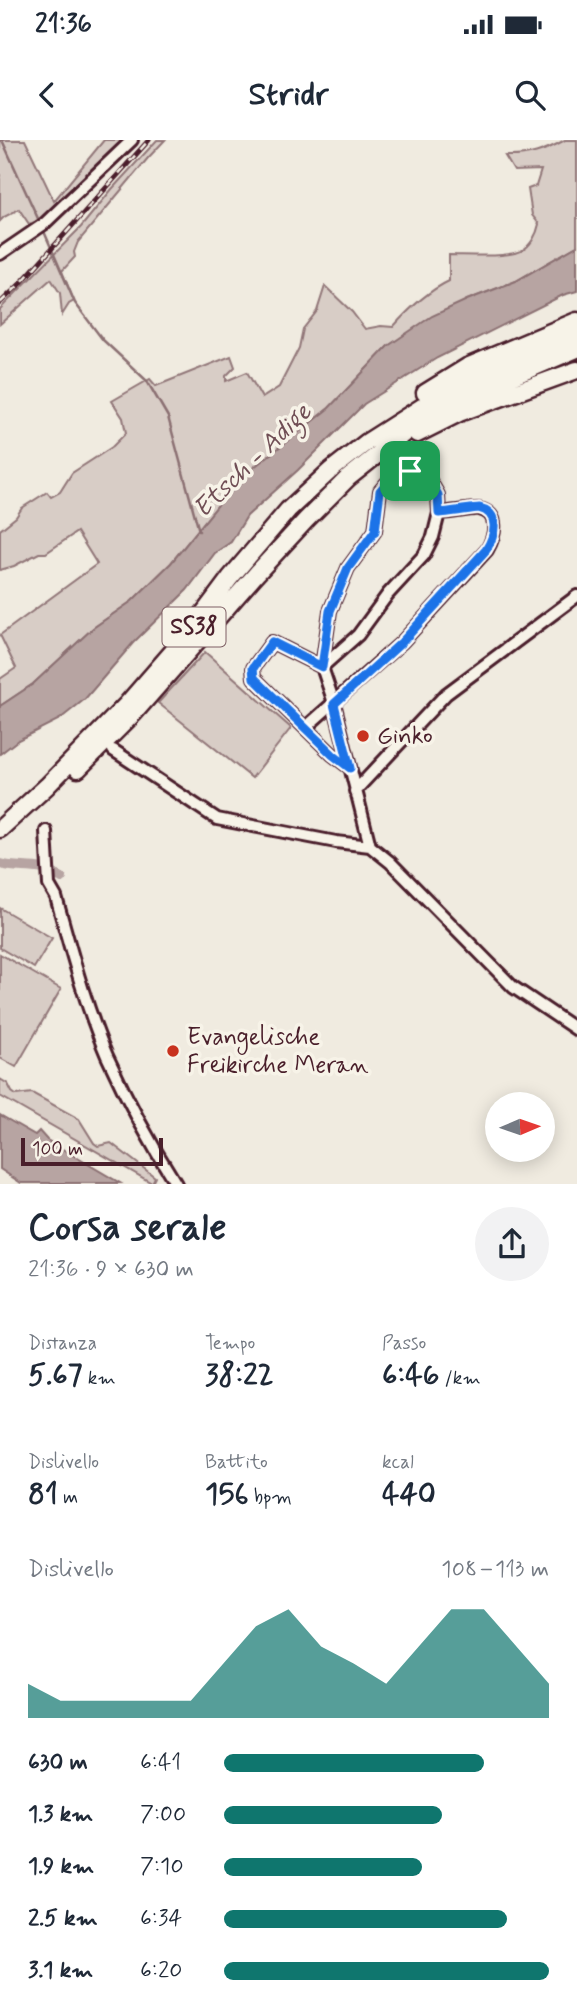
<!DOCTYPE html>
<html lang="it">
<head>
<meta charset="utf-8">
<style>
  :root { --surface:#fff; --page:#f2f2f3; --text:#1f2937; --muted:#747a83; --accent:#0f766e }
  body { margin:0; font-family:Mynerve,sans-serif; background:var(--page); color:var(--text); height:100vh; display:flex; flex-direction:column; font-size:26px; white-space:nowrap }
  * { box-sizing:border-box; margin:0 }
  p { font-size:23px; color:var(--muted) }
  .icon { flex:none; width:38px; height:38px; fill:none; stroke:currentColor; stroke-width:2; stroke-linecap:round; stroke-linejoin:round }
  .map { position:relative; height:1044px; overflow:hidden }
  .panel { display:flex; flex-direction:column; background:var(--surface); flex:1 }
  .panel>* { flex:none }
  .needle { width:46px; rotate:88deg }
  .controls { position:absolute; left:485px; top:952px; display:grid; gap:14px }
  .controls a { display:grid; place-items:center; width:70px; height:70px; border-radius:50%; background:var(--surface); box-shadow:0 4px 18px #0003; font-size:35px }
  .scale { position:absolute; left:21px; bottom:18px; width:142px; box-sizing:border-box; padding-left:7px; border:4px solid #4a1f2b; border-top:0; font-size:19px; line-height:24px; white-space:nowrap; color:#4a1f2b; -webkit-text-stroke:5px #f7f3e8; paint-order:stroke }
  .pin { position:absolute; display:grid; place-items:center; width:60px; height:60px; color:#fff; margin:-30px; border-radius:14px; box-shadow:0 4px 10px #0006 }
  .round { display:grid; place-items:center; flex:none; width:74px; height:74px; border-radius:37px; background:var(--page) }
  .overview { display:flex; align-items:center; justify-content:space-between; height:119px; padding:0 28px }
  h1 { font-size:38px; font-weight:700; line-height:52px }
  .figures { display:grid; grid-template-columns:repeat(3,1fr); gap:10px; height:119px; padding:7px 28px }
  .figures div { display:grid; align-content:center }
  .figures b { font-size:30px; font-weight:700 }
  .figures small { font-size:19px; font-weight:400 }
  .figures p { font-size:19px }
  .chart { height:196px; padding:14px 28px }
  .chart p { display:flex; justify-content:space-between }
  .chart svg { width:100%; height:126px; margin-top:7px; fill:var(--accent); opacity:.7 }
  ul { padding:0 28px; list-style:none; font-size:23px }
  li { display:grid; grid-template-columns:112px 84px 1fr; align-items:center; height:52px }
  li i { height:18px; border-radius:9px; background:var(--accent) }
  .status { display:flex; justify-content:space-between; align-items:center; height:49px; padding:0 35px; background:var(--surface); direction:ltr }
  .status svg { height:19px; fill:currentColor }
  header { display:flex; justify-content:space-between; align-items:center; height:91px; padding:0 28px; background:var(--surface); font-size:32px; font-weight:700 }
  .map>svg:first-child { display:block }
</style>
</head>
<body>
<div class="status"><b>21:36</b><svg viewBox="0 0 49 12"><path d="M0 12V9h3v3zM5 12V6h3v6zM10 12V3h3v9zM15 12V0h3v12zM26 1h20v11H26zM47 4h2v5h-2z"/></svg></div>
<header><svg class="icon" aria-label="back" viewBox="0 0 24 24"><path d="M15 5l-7 7 7 7"/></svg>Stridr<svg class="icon" aria-label="search" viewBox="0 0 24 24"><circle cx="10" cy="10" r="6"/><path d="M15 15l6 6"/></svg></header>
<div class="map">
<svg width="577" height="1044" viewBox="0 0 577 1044">
  <rect width="100%" height="100%" fill="#f0ebe0"/>
  <filter id="ink" filterUnits="userSpaceOnUse"><feTurbulence type="fractalNoise" baseFrequency=".0143" numOctaves="2"/><feDisplacementMap in="SourceGraphic" scale="14" xChannelSelector="R" yChannelSelector="G"/><feConvolveMatrix kernelMatrix="1 2 1 2 8 2 1 2 1" color-interpolation-filters="sRGB"/></filter>
  <g filter="url(#ink)">
    <!-- green -->
    <path fill="#d8cdc6" stroke="#917678" stroke-width="2" d="M0 0H25L54 61 104 0H126L44 79 29 84 19 69 4 77 0 81Z
      M157 0H165L148 18 78 102 74 112 75 117 62 131 74 161 69 164 62 175 60 153 51 139 0 184V169L81 87 112 49Z
      M565 0H577V106L516 141 467 160 388 206 329 268 239 339 171 423 132 461 93 488 33 544 0 566V539L16 528 0 495 97 424 77 392 46 413H39L14 426 0 430V390L16 377 22 368 47 352 51 357 60 352 72 333 112 307 126 293 123 278 112 261 150 239 156 246 231 216 235 227 226 236V241L247 232 262 258 279 247 299 208 303 189 317 171 325 146 352 172 365 189 381 186 393 187C409 169 428 151 449 141V115C467 115 505 118 521 111 531 106 537 94 539 84L532 75 528 49 536 46 541 30 514 31 505 16C528 17 545 11 565 0Z
      M417 302 428 312 416 327 399 330 393 322Z
      M205 512 291 588 252 638 158 563Z
      M0 768 52 798 34 828 0 808Z
      M0 814 61 849 16 927 0 918Z
      M0 939 8 944 12 952 16 955 32 953 79 979 94 1003 98 1006 111 1003 155 1037 152 1043 0 956Z"/>
    <!-- water -->
    <path fill="#b7a4a2" stroke="#8b6f72" stroke-width="2" d="M577 106V151L563 155 437 218 364 264 298 330 247 376 231 402 215 413 187 450 133 503 85 559 60 579 18 600 0 614V566L33 544 93 488 132 461 171 423 239 339 329 268 388 206 432 176 467 160 516 141Z
      M0 975 35 995 39 991 47 1000 120 1043H21L0 1029Z"/>
    <g fill="none" stroke-linecap="round" stroke-linejoin="round">
      <!-- stream -->
      <path stroke="#8b6f72" stroke-width="2.5" d="M2 0 40 83
        M43 89 75 163 103 200 147 241 168 277 199 391"/>
      <!-- canal -->
      <path stroke="#b7a4a2" stroke-width="10" d="M0 724C14 728 28 726 43 729
        M52 733 62 738"/>
      <defs>
        <path id="minor" d="M0 114 44 84 132 0
          M410 331 426 334 438 355 439 373 433 397 424 415 388 454 358 495 322 527 330 471 348 428 375 391 380 351 392 337Z
          M305 588 402 502 487 410C495 396 501 373 479 369 474 368 447 373 439 373
          M113 610 217 679 336 702 370 706
          M350 628 333 615 254 538 253 528 272 502 322 527 334 563 370 706 390 722 513 847 577 890
          M355 651 446 554 577 456
          M46 691 49 745 56 757C71 810 85 865 107 916 127 960 150 1003 176 1044"/>
        <path id="highway" d="M425 253 467 227 577 181
          M417 294 459 273 577 230
          M78 629 134 573 257 433 306 380 348 338 421 280 455 261 577 209
          M0 689 47 646 127 564 188 494 230 438 288 370 330 331 367 302 425 265 461 245 505 223 577 196"/>
      </defs>
      <!-- minor casing -->
      <use href="#minor" stroke="#4a1f2b" stroke-width="16"/>
      <!-- highway casing -->
      <use href="#highway" stroke="#4a1f2b" stroke-width="21"/>
      <!-- minor -->
      <use href="#minor" stroke="#f7f3e8" stroke-width="10"/>
      <!-- highway -->
      <use href="#highway" stroke="#f7f3e8" stroke-width="16"/>
      <defs>
        <path id="rail" d="M0 163 20 144 149 0"/>
      </defs>
      <!-- rail casing -->
      <use href="#rail" stroke="#4a1f2b" stroke-width="5"/>
      <!-- rail -->
      <use href="#rail" stroke="#f7f3e8" stroke-width="2.5" stroke-dasharray="8" stroke-linecap="butt"/>
    </g>
  </g>
  <g fill="none" stroke-linecap="round" stroke-linejoin="round" filter="url(#ink)">
    <defs>
      <path id="route" d="M410 331 426 334 438 355 439 373C447 373 474 368 479 368 501 373 495 396 486 410L402 502 334 564 350 628 333 615 254 538 253 528 272 502 322 527 330 471 348 428 375 391 380 351 392 337Z"/>
    </defs>
    <!-- route casing -->
    <use href="#route" stroke="#fff" stroke-width="14"/>
    <!-- route -->
    <use href="#route" stroke="#1a73e8" stroke-width="9"/>
  </g>
  <!-- markers -->
  <g fill="#c8321e" stroke="#f7f3e8" stroke-width="2.5">
    <circle cx="363" cy="596" r="7"/>
    <circle cx="173" cy="911" r="7"/>
  </g>
  <g text-anchor="middle" dominant-baseline="central" stroke-width="7" stroke-linejoin="round" paint-order="stroke">
    <!-- shield labels -->
    <rect fill="#f7f3e8" stroke="#7e5f64" stroke-width="2" x="162.5" y="467.5" width="63" height="39" rx="5"/>
    <g font-size="23" font-weight="bold" fill="#4a1f2b">
      <text x="194" y="487">SS38</text>
    </g>
    <!-- poi labels -->
    <g font-size="24" fill="#4a1f2b" stroke="#f7f3e8" text-anchor="start">
      <text x="377" y="596">Ginko</text>
      <text x="187" y="897">Evangelische<tspan x="187" dy="28">Freikirche Meran</tspan></text>
    </g>
    <!-- water labels -->
    <g font-size="26" font-style="italic" fill="#704e55" stroke="#f7f3e8">
      <text transform="translate(253 321) rotate(-44)">Etsch - Adige</text>
    </g>
  </g>
</svg>
<div class="controls">
<a><svg class="needle" viewBox="-14 -14 28 28"><path d="M0-13l5 13h-10z" fill="#e53935"/><path d="M0 13l5-13h-10z" fill="#747a83"/></svg></a>
</div>
<div class="scale">100 m</div>
<div class="pin" style="left:410px;top:331px;background:#1e9e55"><svg class="icon" aria-label="arrive" viewBox="0 0 24 24"><path d="M6 21V4h12l-3 4 3 4H6"/></svg></div>
</div>
<section class="panel">
<div class="overview"><div><h1>Corsa serale</h1><p>21:36 · 9 × 630 m</p></div><a class="round"><svg class="icon" aria-label="share" viewBox="0 0 24 24"><path d="M12 15V3M7 8l5-5 5 5M5 13v7h14v-7"/></svg></a></div>
<div class="figures">
<div><p>Distanza</p><b>5.67<small> km</small></b></div>
<div><p>Tempo</p><b>38:22</b></div>
<div><p>Passo</p><b>6:46<small> /km</small></b></div>
</div>
<div class="figures">
<div><p>Dislivello</p><b>81<small> m</small></b></div>
<div><p>Battito</p><b>156<small> bpm</small></b></div>
<div><p>kcal</p><b>440</b></div>
</div>
<div class="chart"><p><span>Dislivello</span>108–113 m</p>
<svg viewBox="0 0 160 44" preserveAspectRatio="none"><path d="M0 44V32L10 38L20 38L30 38L40 38L50 38L60 25L70 12L80 6L90 19L100 25L110 32L120 19L130 6L140 6L150 19L160 32V44z"/></svg>
</div>
<ul>
<li><b>630 m</b>6:41<i style="width:80%"></i></li>
<li><b>1.3 km</b>7:00<i style="width:67%"></i></li>
<li><b>1.9 km</b>7:10<i style="width:61%"></i></li>
<li><b>2.5 km</b>6:34<i style="width:87%"></i></li>
<li><b>3.1 km</b>6:20<i style="width:100%"></i></li>
</ul>
</section>
</body>
</html>
